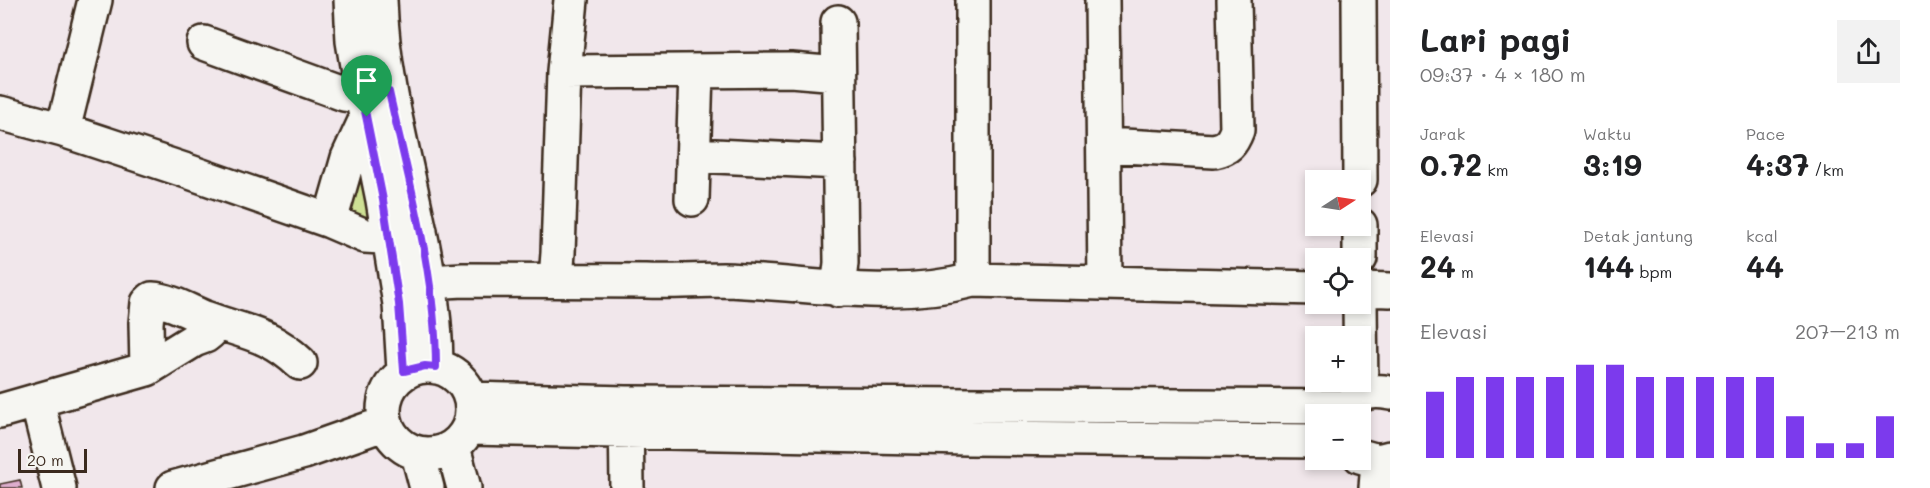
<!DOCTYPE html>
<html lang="id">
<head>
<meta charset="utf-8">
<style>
  :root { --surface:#fff; --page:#f2f2f2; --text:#202124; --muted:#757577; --accent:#7c3aed }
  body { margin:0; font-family:Mali,sans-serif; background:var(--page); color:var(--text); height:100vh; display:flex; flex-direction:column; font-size:22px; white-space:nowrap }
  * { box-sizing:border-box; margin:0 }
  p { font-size:20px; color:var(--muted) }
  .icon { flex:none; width:33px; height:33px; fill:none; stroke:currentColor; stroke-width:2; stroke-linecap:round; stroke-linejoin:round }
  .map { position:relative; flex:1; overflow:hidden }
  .drawer { display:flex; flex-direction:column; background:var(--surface); width:540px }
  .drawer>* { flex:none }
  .needle { width:39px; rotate:78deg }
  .buttons { position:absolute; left:1305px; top:170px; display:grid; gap:12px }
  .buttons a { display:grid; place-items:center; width:66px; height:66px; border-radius:0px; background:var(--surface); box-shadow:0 3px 9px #0003; font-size:30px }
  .scale { position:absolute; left:18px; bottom:15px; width:69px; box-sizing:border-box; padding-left:6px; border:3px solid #3b2a1e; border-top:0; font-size:16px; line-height:21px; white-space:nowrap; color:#3b2a1e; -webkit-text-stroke:4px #f6f6f2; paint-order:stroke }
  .pin { position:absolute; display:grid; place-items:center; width:51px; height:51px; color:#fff; margin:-62px -26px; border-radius:50% 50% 50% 0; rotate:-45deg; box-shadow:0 0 6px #0007 }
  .pin .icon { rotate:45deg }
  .round { display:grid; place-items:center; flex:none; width:63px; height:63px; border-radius:0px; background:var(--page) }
  .overview { display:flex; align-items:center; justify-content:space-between; height:102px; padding:0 30px }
  h1 { font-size:33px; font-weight:700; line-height:45px }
  .metrics { display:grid; grid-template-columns:repeat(3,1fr); gap:9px; height:102px; padding:6px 30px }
  .metrics div { display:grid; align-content:center }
  .metrics b { font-size:30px; font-weight:700 }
  .metrics small { font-size:16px; font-weight:400 }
  .metrics p { font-size:16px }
  .chart { height:168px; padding:12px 30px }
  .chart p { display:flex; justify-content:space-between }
  .chart svg { width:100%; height:108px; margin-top:6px; stroke:var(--accent); stroke-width:6 }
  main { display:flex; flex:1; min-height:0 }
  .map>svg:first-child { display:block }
</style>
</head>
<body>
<main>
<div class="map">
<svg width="1390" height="488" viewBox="0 0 1390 488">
  <rect width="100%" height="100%" fill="#f1e7eb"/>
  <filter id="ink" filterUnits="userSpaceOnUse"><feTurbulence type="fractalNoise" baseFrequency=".0167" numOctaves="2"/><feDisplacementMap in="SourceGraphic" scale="12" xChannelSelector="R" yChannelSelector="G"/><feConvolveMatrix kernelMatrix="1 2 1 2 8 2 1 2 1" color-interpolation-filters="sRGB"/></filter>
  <g filter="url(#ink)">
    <!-- grass -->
    <path fill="#cee094" stroke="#848559" stroke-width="1.5" d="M358 154 383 224 349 219 350 164Z"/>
    <!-- building -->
    <path fill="#ddadcd" stroke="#3b2a1e" stroke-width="1.5" d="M20 480 22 488H0V484Z"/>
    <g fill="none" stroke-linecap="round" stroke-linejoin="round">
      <defs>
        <path id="minor" d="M351 0 353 41 362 96 383 200 400 304 404 371
          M380 0C384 124 436 242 436 367
          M973 0V280
          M1102 0 1105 283
          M1359 0 1360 180
          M204 43 344 94 362 96 382 93
          M564 72 791 70 838 74
          M0 113 63 130 187 171 330 221 365 236 381 237 420 231
          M63 130 95 0
          M1105 145 1214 151C1228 148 1232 143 1237 130L1234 0
          M695 155 840 162
          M692 199 696 72
          M330 221 348 158 367 117
          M1360 225V258
          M556 279 558 253 564 72 571 0
          M429 282 463 280C524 280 585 281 646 281 672 282 697 280 723 280 807 282 890 302 973 280L1316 288
          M1360 289 1390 290
          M838 290 841 263 838 22
          M1360 303 1361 394
          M384 410a44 44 0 1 1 88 0a44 44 0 1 1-88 0Z
          M147 369 146 323 148 303 152 299C169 300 188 311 205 318 242 332 269 333 300 363
          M471 399 626 403 1349 407
          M37 401 59 488
          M626 408 627 488
          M1348 410C1356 392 1372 389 1390 393
          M0 411 147 369 194 340 205 336 210 332 214 321
          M469 428 968 438 1316 441
          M453 447 464 488
          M418 454 427 488
          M1360 456 1378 461 1390 458
          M173 488 304 452 386 423
          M1376 488 1378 461"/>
      </defs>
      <!-- minor casing -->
      <use href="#minor" stroke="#3b2a1e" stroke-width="38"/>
      <!-- minor -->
      <use href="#minor" stroke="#f6f6f2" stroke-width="33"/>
    </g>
  </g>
  <g fill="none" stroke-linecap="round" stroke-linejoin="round" filter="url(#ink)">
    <defs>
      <path id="route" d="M389 92C409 182 436 274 436 367L425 366 404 371 399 304 383 200 362 96Z"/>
    </defs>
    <!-- route casing -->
    <use href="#route" stroke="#fff" stroke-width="12"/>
    <!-- route -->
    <use href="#route" stroke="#7c3aed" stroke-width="8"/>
  </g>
</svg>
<div class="buttons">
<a><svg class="needle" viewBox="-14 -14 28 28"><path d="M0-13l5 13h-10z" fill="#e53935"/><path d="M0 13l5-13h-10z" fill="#757577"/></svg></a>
<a><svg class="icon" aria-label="locate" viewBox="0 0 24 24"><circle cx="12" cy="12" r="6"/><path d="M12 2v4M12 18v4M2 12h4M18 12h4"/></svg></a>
<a>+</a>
<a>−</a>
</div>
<div class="scale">20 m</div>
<div class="pin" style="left:367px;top:117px;background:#1e9e55"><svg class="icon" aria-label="arrive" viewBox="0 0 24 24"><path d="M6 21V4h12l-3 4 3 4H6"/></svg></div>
</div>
<section class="drawer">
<div class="overview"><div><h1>Lari pagi</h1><p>09:37 · 4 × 180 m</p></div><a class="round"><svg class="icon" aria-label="share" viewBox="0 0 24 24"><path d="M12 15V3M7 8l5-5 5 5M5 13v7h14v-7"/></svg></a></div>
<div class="metrics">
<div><p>Jarak</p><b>0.72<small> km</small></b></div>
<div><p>Waktu</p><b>3:19</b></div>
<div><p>Pace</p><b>4:37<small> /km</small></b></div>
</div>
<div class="metrics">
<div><p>Elevasi</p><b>24<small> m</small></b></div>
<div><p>Detak jantung</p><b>144<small> bpm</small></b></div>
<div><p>kcal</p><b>44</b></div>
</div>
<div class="chart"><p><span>Elevasi</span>207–213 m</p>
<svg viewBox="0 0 160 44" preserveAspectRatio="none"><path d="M5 44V17M15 44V11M25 44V11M35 44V11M45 44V11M55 44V6M65 44V6M75 44V11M85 44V11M95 44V11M105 44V11M115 44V11M125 44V27M135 44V38M145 44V38M155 44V27"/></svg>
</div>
</section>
</main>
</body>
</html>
